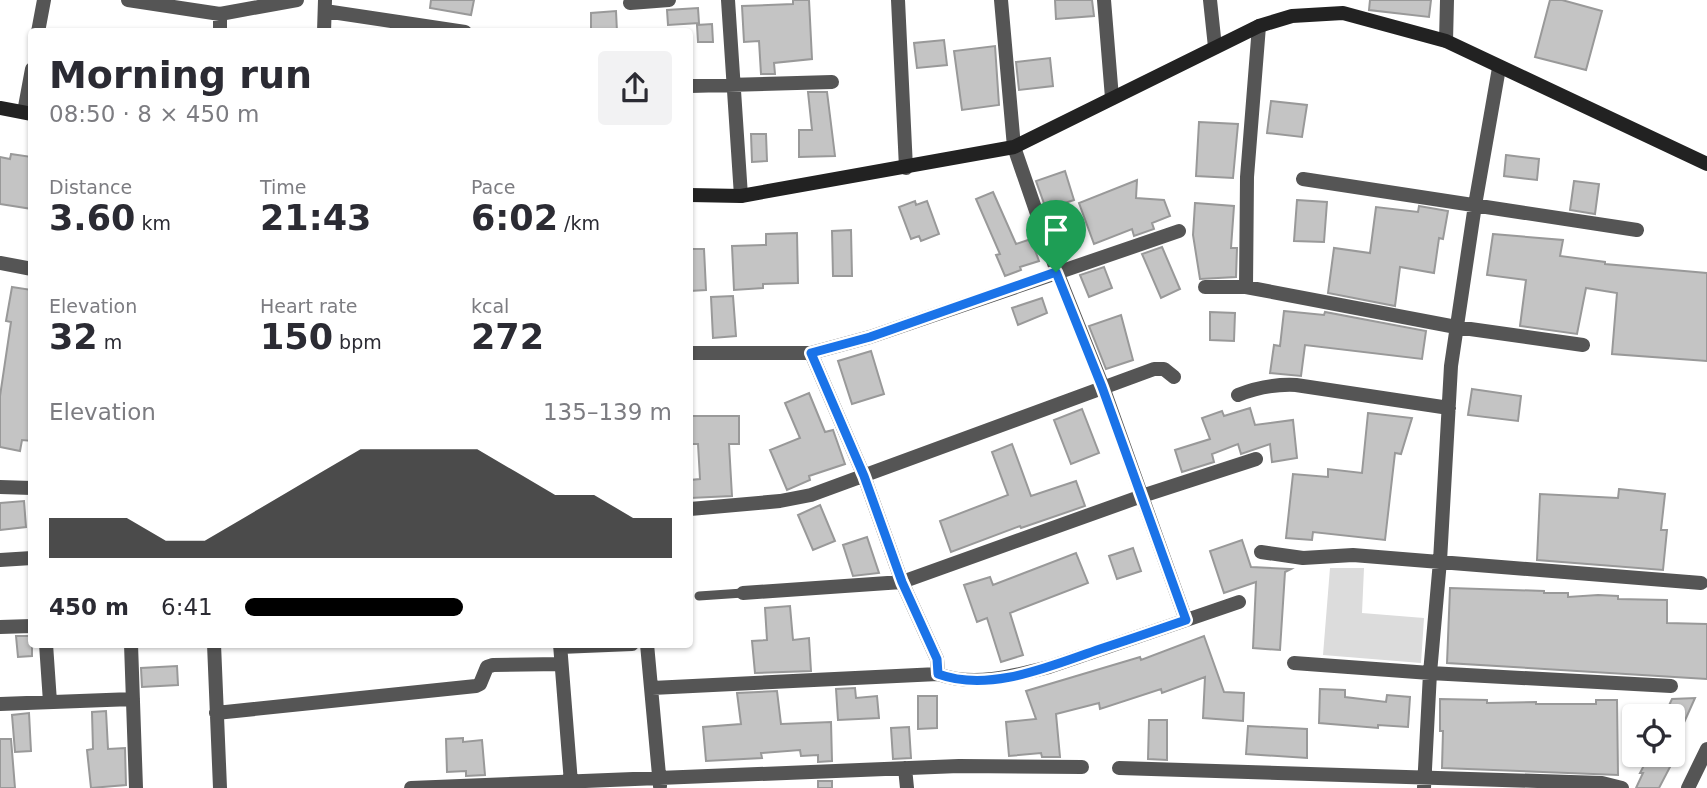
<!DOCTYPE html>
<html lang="en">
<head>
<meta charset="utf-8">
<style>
  :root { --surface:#fff; --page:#f2f2f3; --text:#2b2b33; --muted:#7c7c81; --accent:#000 }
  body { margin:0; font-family:"DejaVu Sans",sans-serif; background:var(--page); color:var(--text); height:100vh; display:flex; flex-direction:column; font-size:26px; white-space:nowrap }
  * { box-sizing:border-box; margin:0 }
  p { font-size:23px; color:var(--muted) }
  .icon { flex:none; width:38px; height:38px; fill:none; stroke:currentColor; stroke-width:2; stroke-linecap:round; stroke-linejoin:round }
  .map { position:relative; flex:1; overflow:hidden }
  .drawer { position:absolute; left:28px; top:28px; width:665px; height:620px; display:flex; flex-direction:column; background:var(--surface); border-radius:7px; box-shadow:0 2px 5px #0004 }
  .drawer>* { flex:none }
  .tools { position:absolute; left:1622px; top:704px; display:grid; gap:14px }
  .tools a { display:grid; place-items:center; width:63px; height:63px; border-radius:7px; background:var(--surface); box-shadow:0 2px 5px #0004; font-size:35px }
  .pin { position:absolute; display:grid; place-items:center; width:60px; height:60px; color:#fff; margin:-72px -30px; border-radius:50% 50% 50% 0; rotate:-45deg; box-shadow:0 0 7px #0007 }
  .pin .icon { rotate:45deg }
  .round { display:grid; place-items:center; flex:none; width:74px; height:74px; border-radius:7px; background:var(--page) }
  .head { display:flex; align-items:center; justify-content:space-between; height:119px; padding:0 21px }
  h1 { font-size:38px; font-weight:700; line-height:52px }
  .metrics { display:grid; grid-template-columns:repeat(3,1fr); gap:10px; height:119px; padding:7px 21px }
  .metrics div { display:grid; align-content:center }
  .metrics b { font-size:35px; font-weight:700 }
  .metrics small { font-size:19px; font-weight:400 }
  .metrics p { font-size:19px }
  .chart { height:196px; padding:14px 21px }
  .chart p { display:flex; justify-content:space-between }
  .chart svg { width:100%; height:126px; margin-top:7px; fill:var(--accent); opacity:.7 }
  ul { padding:0 21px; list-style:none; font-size:23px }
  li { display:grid; grid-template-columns:112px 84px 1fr; align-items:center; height:52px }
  li i { height:18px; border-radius:9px; background:var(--accent) }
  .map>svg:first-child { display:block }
</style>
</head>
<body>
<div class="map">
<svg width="1707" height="788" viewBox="0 0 1707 788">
  <rect width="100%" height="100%" fill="#fff"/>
  <!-- green -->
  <path fill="#dcdcdc" d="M1330 568H1364L1362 613 1424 618 1421 663 1323 655Z"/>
  <!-- building -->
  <path fill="#c4c4c4" stroke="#999" stroke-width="2" d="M431 0H474L471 15 430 8Z
    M793 0H809L812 59 774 63 775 74H761L759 41 744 42 742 6 793 4Z
    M1055 0H1092L1094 16 1056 19Z
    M1370 0H1431L1429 17 1369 10Z
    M1550 0H1562L1602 11 1586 70 1535 57Z
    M698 8 699 23 668 25 667 10Z
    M616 11 617 32H591V13Z
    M712 24 713 42H698L697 25Z
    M944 40 947 65 917 68 914 43Z
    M995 46 999 105 962 110 954 51Z
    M1050 58 1053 86 1019 90 1016 62Z
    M808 92H827L835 156 799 157V130H812Z
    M1271 101 1307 105 1302 137 1267 133Z
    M1199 122 1238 124 1233 178 1196 176Z
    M751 134H766L767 161 752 162Z
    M11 154 32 157V209L0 204V157L10 159Z
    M1506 155 1539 159 1537 180 1504 176Z
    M1065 171 1074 200 1046 209 1036 181Z
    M1137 180 1136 198 1164 200 1170 216 1152 223 1154 229 1134 236 1132 229 1094 244 1079 203Z
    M1574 181 1599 184 1595 214 1570 210Z
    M993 192 1016 244 1031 239 1039 261 1020 267 1021 270 1005 276 996 255 1000 254 976 199Z
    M1297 200 1327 202 1324 242 1294 241Z
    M915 201 916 205 927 201 939 234 921 241 919 236 911 239 899 207Z
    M1195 203 1234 206 1231 248H1237L1236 277 1200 279 1193 235Z
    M1419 206 1448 211 1443 239 1439 238 1434 273 1400 267 1395 306 1328 293 1334 248 1370 253 1376 207 1418 212Z
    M851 230 852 276H833L832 231Z
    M797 233 798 283 763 284V288L734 290 732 246 766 245V234Z
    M1493 234 1563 240 1560 256 1605 262V264L1707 273V361L1612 354 1617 293 1586 288 1577 334 1520 326 1526 280 1487 275Z
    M1162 247 1180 289 1161 298 1142 254Z
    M690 249H704L706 290 690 291Z
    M1104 267 1112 288 1089 297 1080 275Z
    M12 287 32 290V441L22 440 20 451 0 447V396L11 322 6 321Z
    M733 296 736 336 713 338 711 297Z
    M1042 298 1047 313 1018 325 1012 308Z
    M1284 311 1324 315 1325 312 1426 331 1422 359 1305 345 1301 376 1270 373 1274 345 1280 346Z
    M1210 312 1235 313 1234 341 1210 340Z
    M1121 315 1133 360 1106 369 1089 326Z
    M871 351 884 394 852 404 838 361Z
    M1472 389 1521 396 1518 421 1468 415Z
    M809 393 825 432 833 430 845 464 809 476 810 480 787 490 770 450 800 438 785 403Z
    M1250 408 1255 425 1293 420 1297 458 1272 462 1270 444 1241 454 1238 444 1212 454 1214 462 1182 472 1175 450 1210 439 1202 418 1222 411 1224 416Z
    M1082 409 1099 453 1071 464 1054 420Z
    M1368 413 1412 418 1401 454 1395 453 1385 540 1313 532 1312 540 1286 538 1293 474 1328 477V469L1362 473Z
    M692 416H739V444H729L732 496 690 498V480L700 479 698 444H692Z
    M1012 444 1031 496 1076 481 1085 506 1021 528 1020 526 951 552 940 521 1008 495 992 452Z
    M1619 489 1665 494 1661 530H1667L1663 570 1537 560 1540 494 1618 498Z
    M24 501 26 527 0 530V503Z
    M820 505 835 541 813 550 798 515Z
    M867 537 879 573 853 576 843 545Z
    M1242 540 1251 567 1291 569 1285 572 1280 650 1253 648 1256 582 1224 593 1210 551Z
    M1133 548 1141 571 1117 579 1109 556Z
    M1076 553 1088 583 1010 613 1023 655 1001 662 987 618 977 622 964 585 990 577 993 585Z
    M1450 588 1544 591V593H1568V597L1598 595 1618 596V599L1667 600V623L1707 624V679L1447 663Z
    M790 606 793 640 809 638 811 671 755 673 752 641 767 640 765 608Z
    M16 636H32V656L18 657Z
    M1204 636 1224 692 1244 693 1243 721 1203 718 1205 677 1162 693 1161 689 1100 709 1099 703 1056 714 1060 757H1042L1041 753 1009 756 1006 722 1036 719 1026 691 1140 657 1141 660Z
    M177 666 178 685 142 687 141 668Z
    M855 688 856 698 877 696 879 718 838 720 836 689Z
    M1320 689 1345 690V697L1386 702 1387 695 1410 697 1408 727 1378 725V728L1319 723Z
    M777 691 781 724 831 722 832 761 818 762V755L801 756 800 750 761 753 762 758 706 761 703 727 741 724 737 693Z
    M918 696H937V728L918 729Z
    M1695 698 1673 747V716H1664L1672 699Z
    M1440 699 1487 700V703L1536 702V704H1596V700H1617L1618 775 1442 768 1443 731H1440Z
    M106 711 108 749 125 748 126 785 91 788 87 750 93 749 92 712Z
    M29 713 31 751 15 752 12 715Z
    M1149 720H1167V760L1148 759Z
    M1248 726 1307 729V758L1246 754Z
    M909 727 911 758 893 759 891 728Z
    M463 738V742L482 740 485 775 466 776V771L447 772 446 739Z
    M0 739H11L15 788H0Z
    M1650 754H1671L1666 765 1670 767 1659 788H1636L1643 773H1640Z
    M818 781H832V788H818Z"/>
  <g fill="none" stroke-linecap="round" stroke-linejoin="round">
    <!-- service -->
    <path stroke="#555" stroke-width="9" d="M699 596 743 593"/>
    <!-- minor -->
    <path stroke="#555" stroke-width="14" d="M128 0 220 14 297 0
      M728 0 741 196
      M898 0 906 168
      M1001 0 1014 147 1057 272 1103 387 1186 620
      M1104 0 1112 98
      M1210 0 1215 47
      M630 3 669 0
      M325 11 465 32
      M38 32 44 0
      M220 32V14
      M324 32 325 0
      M1446 41 1447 0
      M690 86 832 82
      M24 112 32 69
      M1303 179 1637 230
      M0 263 32 269
      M1205 287H1246L1456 327 1583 345
      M1246 287 1247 177 1259 26
      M690 353H811L870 337 1179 231
      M1238 395C1258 387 1275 384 1296 385L1449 408
      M0 487 32 488
      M690 509 780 501 811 495 1154 369H1164L1174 377
      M1261 552 1303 558 1353 555 1701 583
      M0 560 32 558
      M743 593 902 582 1142 496 1256 459
      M0 627 32 626
      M46 644 50 702
      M131 644 136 788
      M214 644 220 788
      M560 644 571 783
      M647 644 660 786
      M560 647 632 644
      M1294 663 1430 673 1671 686
      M938 674C973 687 1014 676 1049 667L1239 602
      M652 688 938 674 937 659 902 582 864 476 811 353
      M0 704 133 699
      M216 713 476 686 480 684 487 667 493 665 561 664
      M905 768 907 788
      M1119 768 1602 783 1622 788
      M411 788 959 766 1082 767
      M1424 788 1430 673 1440 561 1451 366 1475 205 1499 68
      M1688 788 1707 749"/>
    <!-- secondary -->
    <path stroke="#222" stroke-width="14" d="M0 108 32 114
      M690 195 741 196 1014 147 1259 26 1292 16 1343 13 1446 41 1707 164"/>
  </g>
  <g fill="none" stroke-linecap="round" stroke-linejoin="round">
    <defs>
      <path id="route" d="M1056 272 1102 387 1186 620C1157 630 1128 640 1100 649 1050 666 990 693 938 674L937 659 902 582 864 476 811 353 870 337Z"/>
    </defs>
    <!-- route casing -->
    <use href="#route" stroke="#fff" stroke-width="14"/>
    <!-- route -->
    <use href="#route" stroke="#1a73e8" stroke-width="9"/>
  </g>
</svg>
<div class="tools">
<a><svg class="icon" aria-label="locate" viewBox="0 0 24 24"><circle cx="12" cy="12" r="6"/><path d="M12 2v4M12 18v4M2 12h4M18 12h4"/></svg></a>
</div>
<div class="pin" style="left:1056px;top:272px;background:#1e9e55"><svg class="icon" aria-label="arrive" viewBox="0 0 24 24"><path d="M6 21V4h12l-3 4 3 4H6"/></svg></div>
<section class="drawer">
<div class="head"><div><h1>Morning run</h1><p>08:50 · 8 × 450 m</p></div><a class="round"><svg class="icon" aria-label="share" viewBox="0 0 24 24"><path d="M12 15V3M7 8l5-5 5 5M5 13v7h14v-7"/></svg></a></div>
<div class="metrics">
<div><p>Distance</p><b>3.60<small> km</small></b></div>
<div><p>Time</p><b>21:43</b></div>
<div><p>Pace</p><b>6:02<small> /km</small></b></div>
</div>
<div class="metrics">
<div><p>Elevation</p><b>32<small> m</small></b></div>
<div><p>Heart rate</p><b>150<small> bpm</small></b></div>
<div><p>kcal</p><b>272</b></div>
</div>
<div class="chart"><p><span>Elevation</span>135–139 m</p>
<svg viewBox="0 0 160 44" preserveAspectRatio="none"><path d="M0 44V30L10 30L20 30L30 38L40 38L50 30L60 22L70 14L80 6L90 6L100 6L110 6L120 14L130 22L140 22L150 30L160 30V44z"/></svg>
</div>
<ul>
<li><b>450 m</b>6:41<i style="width:51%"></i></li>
</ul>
</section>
</div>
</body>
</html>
